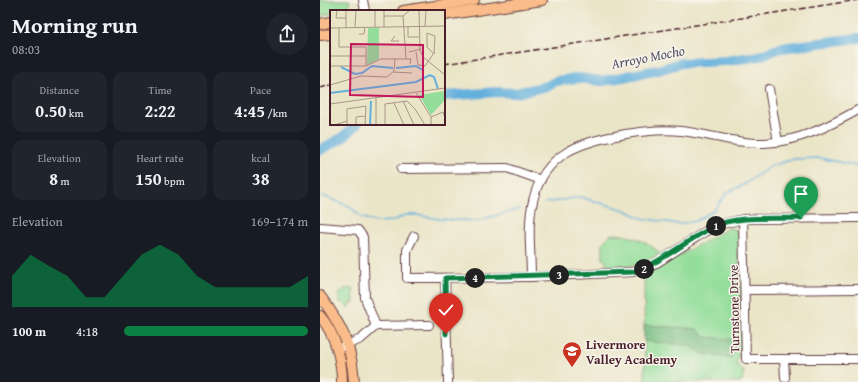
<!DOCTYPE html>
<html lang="en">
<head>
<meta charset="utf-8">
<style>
  :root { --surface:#171b24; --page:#20242c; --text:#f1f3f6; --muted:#9ea1a6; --accent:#0b8043 }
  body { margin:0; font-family:"Gentium Book Plus",serif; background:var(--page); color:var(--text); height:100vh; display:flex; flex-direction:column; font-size:15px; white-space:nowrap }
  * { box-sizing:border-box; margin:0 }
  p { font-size:13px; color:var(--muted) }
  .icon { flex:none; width:22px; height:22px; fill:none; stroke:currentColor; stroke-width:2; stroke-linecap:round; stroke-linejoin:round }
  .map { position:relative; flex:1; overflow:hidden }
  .details { display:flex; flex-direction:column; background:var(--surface); width:320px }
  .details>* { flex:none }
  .pin { position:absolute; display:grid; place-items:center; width:34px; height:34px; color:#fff; margin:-41px -17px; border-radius:50% 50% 50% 0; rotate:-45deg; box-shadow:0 0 4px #0007 }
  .pin .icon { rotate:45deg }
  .km { position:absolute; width:20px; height:20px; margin:-10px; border-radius:50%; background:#222; color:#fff; font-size:11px; line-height:20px; text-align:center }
  .round { display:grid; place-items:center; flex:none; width:42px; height:42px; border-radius:21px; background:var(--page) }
  .headline { display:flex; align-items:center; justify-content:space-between; height:68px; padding:0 12px }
  h1 { font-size:22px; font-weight:700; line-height:30px }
  .stats { display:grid; grid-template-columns:repeat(3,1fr); gap:6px; height:68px; padding:4px 12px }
  .stats div { display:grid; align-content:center; border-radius:10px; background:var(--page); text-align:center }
  .stats b { font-size:17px; font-weight:700 }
  .stats small { font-size:11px; font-weight:400 }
  .stats p { font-size:11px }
  .chart { height:112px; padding:8px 12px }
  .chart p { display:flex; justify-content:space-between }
  .chart svg { width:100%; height:72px; margin-top:4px; fill:var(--accent); opacity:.7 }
  ul { padding:0 12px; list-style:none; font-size:13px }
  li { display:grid; grid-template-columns:64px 48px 1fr; align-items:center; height:30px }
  li i { height:10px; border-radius:5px; background:var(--accent) }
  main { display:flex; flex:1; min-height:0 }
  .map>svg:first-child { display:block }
</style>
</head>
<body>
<main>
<section class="details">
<div class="headline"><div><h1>Morning run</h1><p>08:03</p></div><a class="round"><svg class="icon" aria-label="share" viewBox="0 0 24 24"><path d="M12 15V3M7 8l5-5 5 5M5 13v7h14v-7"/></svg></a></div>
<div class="stats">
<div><p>Distance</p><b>0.50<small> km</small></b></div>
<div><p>Time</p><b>2:22</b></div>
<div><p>Pace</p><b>4:45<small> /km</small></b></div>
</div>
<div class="stats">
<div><p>Elevation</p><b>8<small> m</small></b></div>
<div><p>Heart rate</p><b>150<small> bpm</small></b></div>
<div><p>kcal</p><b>38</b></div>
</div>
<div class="chart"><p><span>Elevation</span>169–174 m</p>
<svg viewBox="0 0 160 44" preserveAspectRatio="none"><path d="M0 44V25L10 12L20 19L30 25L40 38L50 38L60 25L70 12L80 6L90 12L100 25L110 32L120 32L130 32L140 32L150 32L160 25V44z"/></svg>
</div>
<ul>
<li><b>100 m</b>4:18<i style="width:100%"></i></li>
</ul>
</section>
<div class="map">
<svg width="538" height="382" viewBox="0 0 538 382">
  <rect width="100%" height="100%" fill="#f7f3e8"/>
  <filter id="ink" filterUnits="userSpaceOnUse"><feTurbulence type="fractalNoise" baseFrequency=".025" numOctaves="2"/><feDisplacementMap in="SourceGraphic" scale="8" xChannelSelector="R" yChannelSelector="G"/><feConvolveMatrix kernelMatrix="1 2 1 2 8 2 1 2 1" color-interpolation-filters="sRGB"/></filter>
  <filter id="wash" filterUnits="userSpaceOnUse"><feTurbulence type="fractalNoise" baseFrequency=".012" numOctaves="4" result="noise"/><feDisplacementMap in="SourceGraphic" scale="16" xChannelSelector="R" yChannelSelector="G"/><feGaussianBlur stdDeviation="0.9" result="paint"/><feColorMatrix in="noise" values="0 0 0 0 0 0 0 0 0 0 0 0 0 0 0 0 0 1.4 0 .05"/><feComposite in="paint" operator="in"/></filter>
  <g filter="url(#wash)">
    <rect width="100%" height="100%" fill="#eae5c7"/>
    <!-- green -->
    <path fill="#93de9a" stroke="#6e7e62" d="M0 0H29L30 1 27 11H11V14L0 16Z
      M409 228 415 229 419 235 421 347 416 362 419 368 424 371 422 382H325L324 275Z
      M291 234C308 234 329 241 340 254L319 265 287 267 286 262 283 259V242Z
      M33 288 34 303H30V307H27L22 302H19V292H23L24 289Z"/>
    <!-- forest -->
    <path fill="#76bd82" stroke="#606e56" d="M324 325 377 329 385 337 419 340 411 358 382 354 371 346 324 341Z"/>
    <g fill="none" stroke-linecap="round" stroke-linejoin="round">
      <!-- stream -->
      <path stroke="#64b0dd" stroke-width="1.5" d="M0 195 29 206 41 217 55 222 73 221 85 215H97L119 219 156 221 200 209
        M225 203 260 197 305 210 321 218 359 224 376 221 394 210 407 193 425 184 451 166 474 159 499 158 538 166"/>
      <!-- river -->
      <path stroke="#64b0dd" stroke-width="10" d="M124 96 177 92 196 93 227 86 236 81 258 78 282 81 338 70 361 63 406 61 439 56 461 48 538 38
        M0 150 22 138 37 124"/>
    </g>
  </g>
  <g filter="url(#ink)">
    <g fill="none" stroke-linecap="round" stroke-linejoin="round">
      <defs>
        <path id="minor" d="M43 0 45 11
          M449 89 458 142
          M81 169 187 168 221 180
          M423 219 426 359H538
          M0 227 38 230 43 237 45 298 56 326
          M94 236 87 250V278L211 277 313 272 332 266 394 226 423 219 538 218
          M211 277C211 252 207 225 213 201 224 152 263 141 306 134 324 131 342 129 361 131 389 134 416 144 444 143 478 142 509 126 538 110
          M125 278 128 382
          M426 290 538 289
          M22 347 41 339 56 326 109 325
          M464 359 465 378"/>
        <path id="major" d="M83 11 154 0
          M124 15 222 0
          M0 24 11 22
          M0 35 11 34
          M0 296C21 324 32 346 34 382
          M0 316C15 334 22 359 22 382"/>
      </defs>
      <!-- minor casing -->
      <use href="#minor" stroke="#623d42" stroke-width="10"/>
      <!-- major casing -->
      <use href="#major" stroke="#623d42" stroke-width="12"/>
      <!-- minor -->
      <use href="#minor" stroke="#fff" stroke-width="8"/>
      <!-- major -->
      <use href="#major" stroke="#f9bc8a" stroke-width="10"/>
      <!-- rail -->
      <path stroke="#4a1f2b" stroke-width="1.5" stroke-dasharray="6 3" stroke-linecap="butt" d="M124 64 538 0
        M0 88 11 85"/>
    </g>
  </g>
  <g fill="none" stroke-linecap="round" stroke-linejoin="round" filter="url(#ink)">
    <defs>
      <path id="route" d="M126 334 125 278 313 272C343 262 365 241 393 227 416 215 455 219 481 218"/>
    </defs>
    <!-- route casing -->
    <use href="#route" stroke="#fff" stroke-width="8"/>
    <!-- route -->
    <use href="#route" stroke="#0b8043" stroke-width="5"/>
  </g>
  <!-- icons -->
  <defs>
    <symbol id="school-pin" viewBox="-11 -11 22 30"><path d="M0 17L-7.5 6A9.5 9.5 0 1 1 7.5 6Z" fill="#c8321e" stroke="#f7f3e8"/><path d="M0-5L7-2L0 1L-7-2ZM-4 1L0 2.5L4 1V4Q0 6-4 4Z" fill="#fff"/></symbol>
  </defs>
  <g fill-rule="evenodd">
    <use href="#school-pin" x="241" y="340" width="22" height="30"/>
  </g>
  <g text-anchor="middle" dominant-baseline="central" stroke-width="3" stroke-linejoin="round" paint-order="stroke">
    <!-- street labels -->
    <g font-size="13" fill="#4a1f2b" stroke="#f7f3e8">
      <text transform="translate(414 309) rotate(-91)">Turnstone Drive</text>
    </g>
    <!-- poi labels -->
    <g font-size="13" font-weight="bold" fill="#4a1f2b" stroke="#f7f3e8" text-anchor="start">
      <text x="266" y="344">Livermore<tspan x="266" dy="15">Valley Academy</tspan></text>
    </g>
    <!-- water labels -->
    <g font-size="14" font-style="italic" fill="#535269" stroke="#f7f3e8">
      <text transform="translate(328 57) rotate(-11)">Arroyo Mocho</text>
    </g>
  </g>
  <!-- overview -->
  <g transform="translate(10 10)">
    <rect width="115" height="115" fill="#eae5c7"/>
    <path d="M38 18H49V49L37 55ZM115 81V90L101 105 89 85Z" fill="#93de9a"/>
    <path fill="none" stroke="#64b0dd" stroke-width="2" d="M11 57 25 64 32 63 42 56 63 58M66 58 86 56 94 61M0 83 86 72 100 65 104 67 108 79M40 115 41 91"/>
    <path fill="none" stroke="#aa9689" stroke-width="1" d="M7 0 6 8H16M45 0V17M89 0 90 40 93 47 115 65M54 6H73L80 0M73 6 76 49M95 16 96 0M115 16V0M25 17 26 0M54 17V0M78 17V27H89M0 18 115 16M9 18V37H36V56M16 18V0M97 23 105 26 104 44 97 37ZM29 24H34L35 17M115 25V46M65 26 61 31H69M79 42 91 39M86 42 88 55 95 56 104 43M0 46H36M0 56H36L51 49H81L80 54M63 62 82 63M0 75 31 66 57 67 64 61 65 49M86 83 101 107V115M73 91 84 115M64 93 74 115M0 94 115 78M101 107 113 102 115 108M4 115 17 111M17 115V99L36 96 35 115M26 115V107L35 106M46 115V88M55 115V94L77 91 85 99 95 115"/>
    <path fill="#c2185b" fill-opacity="0.15" stroke="#c2185b" stroke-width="2" d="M21 34 93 35V87L20 85Z"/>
    <rect width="115" height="115" fill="none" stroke="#4a1f2b" stroke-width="2"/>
  </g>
</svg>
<div class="pin" style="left:481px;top:218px;background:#1e9e55"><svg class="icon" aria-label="arrive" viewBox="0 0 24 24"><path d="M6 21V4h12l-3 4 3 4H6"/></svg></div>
<div class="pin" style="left:126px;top:334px;background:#d93025"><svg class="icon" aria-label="check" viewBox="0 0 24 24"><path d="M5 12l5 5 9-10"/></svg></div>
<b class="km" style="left:396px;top:226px">1</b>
<b class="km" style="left:324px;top:269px">2</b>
<b class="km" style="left:239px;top:275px">3</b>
<b class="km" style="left:155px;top:278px">4</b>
</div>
</main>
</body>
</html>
